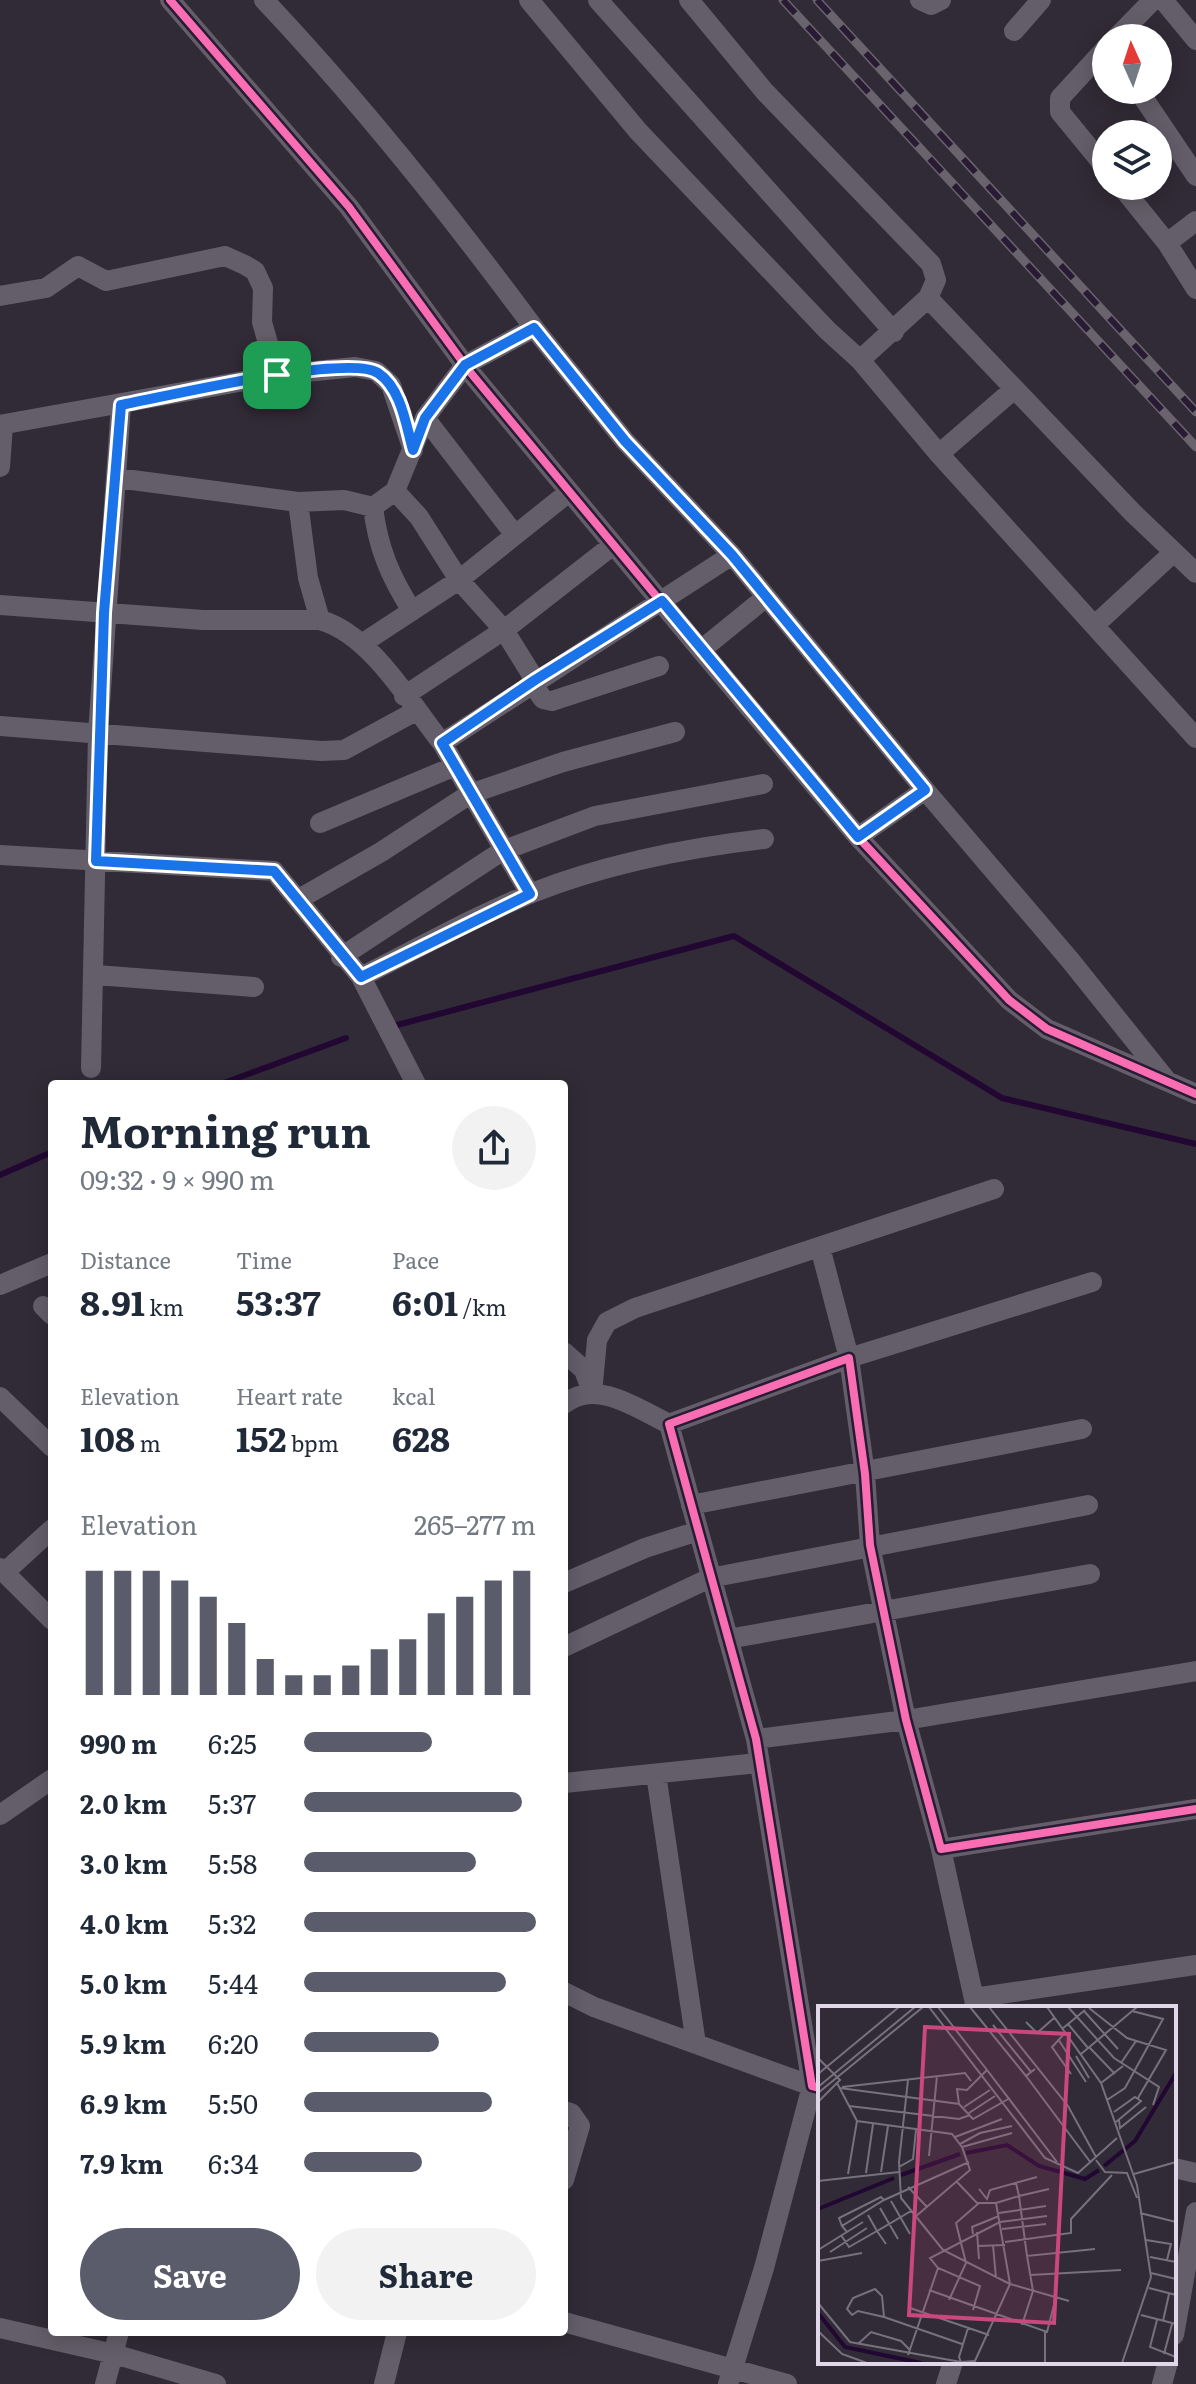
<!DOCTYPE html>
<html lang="en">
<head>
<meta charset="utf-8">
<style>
  :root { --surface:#fff; --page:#f2f2f3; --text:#1f2937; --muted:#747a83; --accent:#5a5c6b }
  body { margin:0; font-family:Literata,serif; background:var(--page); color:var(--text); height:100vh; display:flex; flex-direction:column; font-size:30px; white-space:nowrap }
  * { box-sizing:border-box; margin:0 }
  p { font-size:26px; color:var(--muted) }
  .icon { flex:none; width:44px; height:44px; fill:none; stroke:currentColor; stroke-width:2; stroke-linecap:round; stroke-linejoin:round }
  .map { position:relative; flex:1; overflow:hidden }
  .details { position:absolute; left:48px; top:1080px; width:520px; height:1256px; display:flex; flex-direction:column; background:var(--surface); border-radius:8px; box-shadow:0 4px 20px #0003 }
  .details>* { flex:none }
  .needle { width:52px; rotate:357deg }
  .tools { position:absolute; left:1092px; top:24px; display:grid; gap:16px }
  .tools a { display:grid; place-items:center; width:80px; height:80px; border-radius:50%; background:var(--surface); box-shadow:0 4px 20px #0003; font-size:40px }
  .pin { position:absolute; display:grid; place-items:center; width:68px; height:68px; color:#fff; margin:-34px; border-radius:16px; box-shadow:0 4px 12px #0006 }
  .round { display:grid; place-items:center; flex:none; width:84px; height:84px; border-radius:42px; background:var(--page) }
  .head { display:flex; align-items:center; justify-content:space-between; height:136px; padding:0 32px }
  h1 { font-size:44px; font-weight:700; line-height:60px }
  .figures { display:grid; grid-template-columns:repeat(3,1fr); gap:12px; height:136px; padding:8px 32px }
  .figures div { display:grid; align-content:center }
  .figures b { font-size:34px; font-weight:700 }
  .figures small { font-size:22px; font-weight:400 }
  .figures p { font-size:22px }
  .chart { height:224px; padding:16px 32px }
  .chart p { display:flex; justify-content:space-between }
  .chart svg { width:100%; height:144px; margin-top:8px; stroke:var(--accent); stroke-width:6 }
  .cta { display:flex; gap:16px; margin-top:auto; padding:16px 32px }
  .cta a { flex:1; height:92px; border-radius:48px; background:var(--accent); color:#fff; font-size:32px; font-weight:700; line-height:92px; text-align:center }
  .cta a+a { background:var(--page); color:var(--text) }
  ul { padding:0 32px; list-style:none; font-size:26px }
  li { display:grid; grid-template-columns:128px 96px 1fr; align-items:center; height:60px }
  li i { height:20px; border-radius:10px; background:var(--accent) }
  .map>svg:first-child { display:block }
</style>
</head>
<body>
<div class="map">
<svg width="1196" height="2384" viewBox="0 0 1196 2384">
  <rect width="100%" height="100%" fill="#312b37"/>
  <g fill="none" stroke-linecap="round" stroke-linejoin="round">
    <!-- stream -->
    <path stroke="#210731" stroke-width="6" d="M397 1025 734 936 1002 1098 1196 1144
      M221 1084 346 1038
      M0 1175 52 1152"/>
    <!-- minor -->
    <path stroke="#645e6a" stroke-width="20" d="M170 0 349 207 470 372 701 650 858 837 1009 1000 1047 1029 1196 1094
      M264 0C362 104 449 213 534 328
      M529 0 638 131 827 330 860 360 928 298
      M598 0 894 332
      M689 0 765 92 931 264 936 280 928 298 1133 513 1196 573
      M920 0 931 5 941 0
      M1163 0 1196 40
      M1014 31 1041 0
      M1116 38 1153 0
      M1106 48 1060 98V112L1106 168
      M1138 90 1196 176
      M1121 186 1167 243 1196 289
      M1167 243 1196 221
      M0 296 46 288 78 266 106 281 225 256 245 265 255 271 263 288 262 322 277 375
      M860 360 939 454 1196 738
      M425 418 515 535
      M0 425 277 375 355 367 376 371 391 385 413 450
      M939 454 1013 390
      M0 467 3 425
      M117 478 298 502
      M395 491 419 517 459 580 504 630 535 680
      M373 507C378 548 390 576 412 611
      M0 605 203 620H320C371 634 410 703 442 743L732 555
      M320 620 308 578 298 502 344 500 373 507 395 491 425 418 465 365 534 328 625 441 732 555 925 790 1070 960 1167 1081
      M1096 624 1174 552
      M363 643 459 580 569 492
      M701 650 765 598
      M531 682 543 699 552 701 659 666
      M404 696 504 630 613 545
      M0 726 321 751 344 750 416 711
      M442 743 530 894
      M320 823 455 766
      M858 837 925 790
      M0 855 274 871 361 977 416 1084
      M299 899 381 852 470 794 563 762 675 732
      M341 957 502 851 595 816 763 784
      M96 975 254 987
      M361 977C417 949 473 917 532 893 606 864 686 848 764 839
      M91 1068 98 733 121 405
      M820 1247 849 1358 1092 1282
      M0 1285 52 1263
      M43 1306 52 1315
      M564 1352 584 1370 591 1389
      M592 1393 597 1340 607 1322 635 1308 994 1189
      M0 1397 52 1447
      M564 1404C596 1378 638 1409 669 1424
      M691 1505 1082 1429
      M0 1568 52 1620
      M4 1573 52 1529
      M564 1583 645 1548 698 1531
      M728 1639 1090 1574
      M564 1647 710 1578 1088 1505
      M756 1739 906 1720 1196 1671
      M656 1774 696 2044
      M564 1783 758 1763
      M0 1815 52 1779
      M941 1849 976 2008
      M564 1992 594 2007 812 2086 764 2268 728 2384
      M974 1998 1196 1965
      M820 2088 812 2086 756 1739 669 1424 849 1358 865 1474 870 1545 906 1720 941 1849 1196 1809
      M564 2111 571 2113 580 2126 564 2180
      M1174 2168 1196 2173
      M564 2322 787 2384
      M0 2328 114 2354 216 2384
      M1174 2335 1196 2212
      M105 2384 119 2332
      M384 2384 397 2332
      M946 2384 953 2362
      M1162 2384 1168 2362"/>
    <defs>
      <path id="rail" d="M783 0 1196 447
        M817 0 1196 412"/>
    </defs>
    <!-- rail casing -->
    <use href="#rail" stroke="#68636d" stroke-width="9"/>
    <!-- rail -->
    <use href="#rail" stroke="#281b33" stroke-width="6" stroke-dasharray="18" stroke-linecap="butt"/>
    <defs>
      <path id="cycleway" d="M170 0 349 207 470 372 701 650 858 837 1009 1000 1047 1029 1196 1094
        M820 2088 812 2086 756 1739 669 1424 849 1358 865 1474 870 1545 906 1720 941 1849 1196 1809"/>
    </defs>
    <!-- cycleway casing -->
    <use href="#cycleway" stroke="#281b33" stroke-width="13"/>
    <!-- cycleway -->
    <use href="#cycleway" stroke="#f96db3" stroke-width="8"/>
  </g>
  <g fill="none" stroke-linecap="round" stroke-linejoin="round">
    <defs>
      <path id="route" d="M534 328 625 441 732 555 925 790 858 837 662 601 535 680 442 743 530 894 361 977 274 871 96 861 104 613 121 405C164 397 348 353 378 373 401 388 406 425 413 450L425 418 465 365Z"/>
    </defs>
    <!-- route casing -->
    <use href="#route" stroke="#fff" stroke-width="16"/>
    <!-- route -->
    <use href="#route" stroke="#1a73e8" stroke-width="10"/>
  </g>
  <!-- overview -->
  <g transform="translate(818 2006)">
    <rect width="358" height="358" fill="#312b37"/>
    <path fill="none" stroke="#210731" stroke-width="4" d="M148 147 189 139 221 160 267 173 281 164M286 160 317 135 358 67M83 169 142 148M0 203 76 172M0 307 27 341 103 357"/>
    <path fill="none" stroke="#77707e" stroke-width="2" d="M111 1 227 152 260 167 299 132M120 1 169 64M152 1 208 70 217 63M171 1 250 100 278 151M229 1 283 77 319 179 333 271 304 357M250 1 296 52 341 81 335 99M271 2 309 32 348 44 320 92M266 5 300 43M208 16 219 27 236 12M250 18 270 42M175 19 213 66M244 23 267 4M247 27 234 41 253 68M240 33 268 76M271 41 297 68M263 48 319 1M258 50 271 72M0 52 22 74 0 96M303 57 318 35M0 68 81 1M208 70 273 157M90 74 81 156 83 192 125 244 192 278 156 357M19 77 39 115 30 168M283 77 305 60M0 81 97 1M24 81 147 67 153 75M22 82 141 98 155 113 192 92M0 87 105 1M289 94 307 82 345 13 314 5M141 98 139 83 149 84 169 64 239 156M31 100 141 113 152 109M146 101 172 84M296 106 317 91 323 95 298 116M151 107 177 90M301 114 302 122 328 101M39 115 134 128 144 141 152 164 97 211M0 125V163M137 131 184 113M142 138 162 127 194 120M144 141 194 127M111 150 119 70M278 154 287 166 309 167 319 192M81 161 95 153 98 124M63 166 70 120M48 167 55 118M316 168 358 156M0 175 81 166M139 176 159 197H178M198 177 201 190 231 183M90 181 109 201M161 183 169 193 172 184 219 171M73 195 92 228M62 202 80 233M181 207 228 200M322 207 358 216M50 209 59 225 93 205M24 220 21 212 63 191 66 194M184 223 228 218M29 226 24 220 66 194 151 156M159 226 161 253M155 228 154 221 181 210M23 229 31 241 59 225 68 238M328 234 353 238 349 254M187 236 253 227V213L294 169M175 239 178 272M160 240 187 239M0 244 45 216M12 246 49 222M332 251 358 256M0 255 44 247M333 267 358 273M212 269 303 264M331 282 358 289M111 284 229 326 238 291M131 294 148 257 138 217 161 197M251 295 192 278 178 197 201 190 209 250 277 243M0 297 32 336 143 356M92 302 171 329M155 304 162 280 120 262 112 252 182 216 229 210M323 309 358 318M66 311 64 290 57 283 35 292 29 303 34 309 40 305 66 311 144 338M339 314 332 341 358 351M345 315 351 288M204 319 215 285 209 250M150 322 141 351 143 356 156 355M0 325 24 348 49 357M40 338 53 326 83 335 92 344M346 348 354 318M90 349 120 262M227 357V325"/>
    <path fill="#ca487e" fill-opacity="0.15" stroke="#ca487e" stroke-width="4" d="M107 21 251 28 236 317 91 309Z"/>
    <rect width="358" height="358" fill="none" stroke="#e0d8e8" stroke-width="4"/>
  </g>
</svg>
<div class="tools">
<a><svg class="needle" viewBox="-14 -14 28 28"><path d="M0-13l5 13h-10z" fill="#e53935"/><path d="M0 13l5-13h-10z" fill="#747a83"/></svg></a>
<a><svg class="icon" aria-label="layers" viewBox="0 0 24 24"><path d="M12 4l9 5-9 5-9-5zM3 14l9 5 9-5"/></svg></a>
</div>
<div class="pin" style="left:277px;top:375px;background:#1e9e55"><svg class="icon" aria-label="arrive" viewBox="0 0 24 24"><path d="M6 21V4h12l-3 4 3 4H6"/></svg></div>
<section class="details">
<div class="head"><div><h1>Morning run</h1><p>09:32 · 9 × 990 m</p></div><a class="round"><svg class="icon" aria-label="share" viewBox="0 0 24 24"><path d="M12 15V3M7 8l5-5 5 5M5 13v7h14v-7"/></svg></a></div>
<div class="figures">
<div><p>Distance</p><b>8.91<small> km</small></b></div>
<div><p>Time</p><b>53:37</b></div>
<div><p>Pace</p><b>6:01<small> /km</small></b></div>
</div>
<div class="figures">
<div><p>Elevation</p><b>108<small> m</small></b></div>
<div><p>Heart rate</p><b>152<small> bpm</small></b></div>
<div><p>kcal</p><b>628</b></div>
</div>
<div class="chart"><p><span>Elevation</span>265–277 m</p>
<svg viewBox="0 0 160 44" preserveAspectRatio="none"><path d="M5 44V6M15 44V6M25 44V6M35 44V9M45 44V14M55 44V22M65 44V33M75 44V38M85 44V38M95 44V35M105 44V30M115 44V27M125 44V19M135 44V14M145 44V9M155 44V6"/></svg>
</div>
<ul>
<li><b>990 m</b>6:25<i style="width:55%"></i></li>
<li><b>2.0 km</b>5:37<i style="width:94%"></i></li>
<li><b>3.0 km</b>5:58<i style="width:74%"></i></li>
<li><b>4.0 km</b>5:32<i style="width:100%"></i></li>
<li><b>5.0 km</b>5:44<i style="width:87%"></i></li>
<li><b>5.9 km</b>6:20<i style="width:58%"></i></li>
<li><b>6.9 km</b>5:50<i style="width:81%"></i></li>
<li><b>7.9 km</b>6:34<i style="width:51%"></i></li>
</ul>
<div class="cta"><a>Save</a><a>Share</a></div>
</section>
</div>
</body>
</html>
